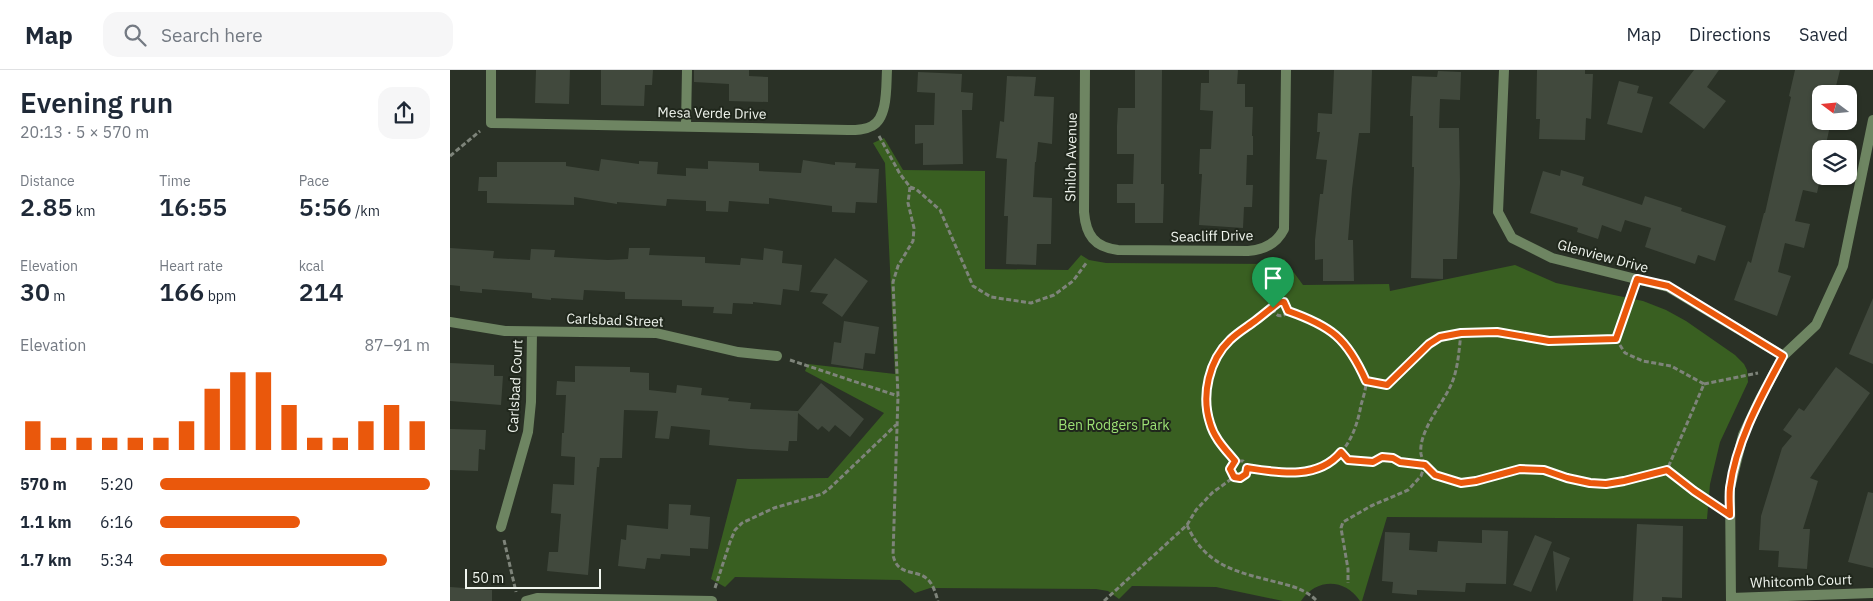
<!DOCTYPE html>
<html lang="en">
<head>
<meta charset="utf-8">
<style>
  :root { --surface:#fff; --page:#f6f6f7; --text:#1f2937; --muted:#747a83; --line:#e0e1e3; --accent:#ea580c }
  body { margin:0; font-family:"IBM Plex Sans",sans-serif; background:var(--page); color:var(--text); height:100vh; display:flex; flex-direction:column; font-size:19px; white-space:nowrap }
  * { box-sizing:border-box; margin:0 }
  p { font-size:16px; color:var(--muted) }
  .icon { flex:none; width:28px; height:28px; fill:none; stroke:currentColor; stroke-width:2; stroke-linecap:round; stroke-linejoin:round }
  .map { position:relative; flex:1; overflow:hidden }
  .sheet { display:flex; flex-direction:column; background:var(--surface); width:450px }
  .sheet>* { flex:none }
  .needle { width:32px; rotate:286deg }
  .buttons { position:absolute; left:1362px; top:15px; display:grid; gap:10px }
  .buttons a { display:grid; place-items:center; width:45px; height:45px; border-radius:10px; background:var(--surface); box-shadow:0 1px 4px #0004; font-size:25px }
  .scale { position:absolute; left:15px; bottom:12px; width:136px; box-sizing:border-box; padding-left:5px; border:2px solid #f0f5ee; border-top:0; font-size:14px; line-height:18px; white-space:nowrap; color:#f0f5ee; -webkit-text-stroke:4px #20271c; paint-order:stroke }
  .pin { position:absolute; display:grid; place-items:center; width:42px; height:42px; color:#fff; margin:-51px -21px; border-radius:50% 50% 50% 0; rotate:-45deg; box-shadow:0 0 5px #0007 }
  .pin .icon { rotate:45deg }
  .round { display:grid; place-items:center; flex:none; width:52px; height:52px; border-radius:15px; background:var(--page) }
  .summary { display:flex; align-items:center; justify-content:space-between; height:85px; padding:0 20px }
  h1 { font-size:28px; font-weight:600; line-height:38px }
  .figures { display:grid; grid-template-columns:repeat(3,1fr); gap:8px; height:85px; padding:5px 20px }
  .figures div { display:grid; align-content:center }
  .figures b { font-size:25px; font-weight:600 }
  .figures small { font-size:14px; font-weight:400 }
  .figures p { font-size:14px }
  .chart { height:140px; padding:10px 20px }
  .chart p { display:flex; justify-content:space-between }
  .chart svg { width:100%; height:90px; margin-top:5px; stroke:var(--accent); stroke-width:6 }
  ul { padding:0 20px; list-style:none; font-size:16px }
  li { display:grid; grid-template-columns:80px 60px 1fr; align-items:center; height:38px }
  li i { height:12px; border-radius:6px; background:var(--accent) }
  header { display:flex; align-items:center; gap:30px; box-sizing:border-box; height:70px; padding:0 25px; background:var(--surface); border-bottom:1px solid var(--line) }
  header strong { font-size:24px }
  nav { display:flex; gap:28px; margin-inline-start:auto; font-size:18px }
  .search { width:350px; height:45px; background:var(--page); display:flex; align-items:center; gap:12px; box-sizing:border-box; padding:0 18px; border-radius:15px; color:var(--muted); font-size:19px }
  main { display:flex; flex:1; min-height:0 }
  .map>svg:first-child { display:block }
</style>
</head>
<body>
<header>
<strong>Map</strong>
<div class="search"><svg class="icon" aria-label="search" viewBox="0 0 24 24"><circle cx="10" cy="10" r="6"/><path d="M15 15l6 6"/></svg>Search here</div>
<nav><a>Map</a><a>Directions</a><a>Saved</a></nav>
</header>
<main>
<section class="sheet">
<div class="summary"><div><h1>Evening run</h1><p>20:13 · 5 × 570 m</p></div><a class="round"><svg class="icon" aria-label="share" viewBox="0 0 24 24"><path d="M12 15V3M7 8l5-5 5 5M5 13v7h14v-7"/></svg></a></div>
<div class="figures">
<div><p>Distance</p><b>2.85<small> km</small></b></div>
<div><p>Time</p><b>16:55</b></div>
<div><p>Pace</p><b>5:56<small> /km</small></b></div>
</div>
<div class="figures">
<div><p>Elevation</p><b>30<small> m</small></b></div>
<div><p>Heart rate</p><b>166<small> bpm</small></b></div>
<div><p>kcal</p><b>214</b></div>
</div>
<div class="chart"><p><span>Elevation</span>87–91 m</p>
<svg viewBox="0 0 160 44" preserveAspectRatio="none"><path d="M5 44V30M15 44V38M25 44V38M35 44V38M45 44V38M55 44V38M65 44V30M75 44V14M85 44V6M95 44V6M105 44V22M115 44V38M125 44V38M135 44V30M145 44V22M155 44V30"/></svg>
</div>
<ul>
<li><b>570 m</b>5:20<i style="width:100%"></i></li>
<li><b>1.1 km</b>6:16<i style="width:52%"></i></li>
<li><b>1.7 km</b>5:34<i style="width:84%"></i></li>
</ul>
</section>
<div class="map">
<svg width="1423" height="531" viewBox="0 0 1423 531">
  <rect width="100%" height="100%" fill="#2a3126"/>
  <!-- green -->
  <path fill="#395f21" d="M434 68 453 100 535 101V199L618 200 631 185 639 190 656 193 825 194 834 189 853 215 939 214 940 221 1065 195 1106 213 1193 231 1216 240 1236 251 1285 285 1294 294 1297 300 1298 312 1270 372 1260 414 1257 449 937 447 912 531H910C895 508 866 508 851 531H833L766 517 682 516 669 529 658 521 646 519 480 518 465 523 450 510 285 507 275 517 261 509 287 409 378 408 434 343 355 301 358 294 445 304 435 93 423 73Z"/>
  <!-- building -->
  <path fill="#41493d" d="M86 0H120L119 34 85 33Z
    M151 0H203L202 15H195L194 36 151 35Z
    M244 0H299V6L318 7V32L279 31V14L244 12Z
    M685 0H712L711 114H714L713 153H685V133H667V114H683L684 84H667V56L668 38H685Z
    M759 0H788L787 14H795V37H803L802 66H803V85H797L796 115H803L802 137H794L793 158 749 155 752 104H749L750 79H761L763 41 750 40 751 13H759Z
    M884 0H922L920 63H909L902 119 898 170H903L904 211H873V189L865 190V170L870 124H873L877 90 866 89 870 62H867L868 43 882 44Z
    M1087 0H1135V4H1143L1141 49 1136 48 1135 70 1089 69 1090 49H1086Z
    M1244 0H1269L1257 17 1276 31 1254 59 1219 33Z
    M1345 0H1390L1384 24H1371V51H1381L1375 79H1371V104L1367 123 1353 120 1345 151 1360 154 1354 178 1335 173 1328 202 1341 206 1327 246 1284 230 1298 191 1301 193 1314 143H1315L1341 27 1339 26Z
    M988 1 1011 2 1010 30 990 29 989 58H1009L1010 113 1007 189H993V209L961 208 964 97H962L963 46H960L962 6 987 7Z
    M468 2 512 4 511 22 523 23 522 40H512L513 94 473 95V73L465 74V55H484L485 23 467 22Z
    M557 6 586 7 584 26 604 27 602 74 588 72 586 92H585L583 127 602 128 601 174H587L586 195 556 194 558 146H554L557 89 546 88 550 51 554 52Z
    M1169 11 1189 16 1187 23 1203 27 1192 63 1157 54Z
    M151 89 189 94V91L208 92 207 104 236 106V98L258 99V91L309 93V101L351 103 353 90 385 95V92L406 93 405 98 429 99 427 133 406 132 405 143 382 142V136L319 128V134L279 131 278 142 256 141V131L217 129 216 136 167 132V134L124 127V135L37 133V121H28L29 107H47V92H116V96L149 101Z
    M1111 100 1134 107 1132 115 1192 135 1195 126 1232 138 1231 141 1276 156 1265 191 1248 185 1245 194 1195 177 1201 158 1175 150 1171 162 1152 155 1148 169 1127 162 1128 158 1080 143 1093 101 1110 106Z
    M0 178 44 181 43 188 80 190 81 179 105 180 104 187 158 190 178 189 179 178H200L199 185 255 187V193L290 195 291 188 313 190 314 178 333 181 332 193 352 195 349 221 333 219 331 235 303 232V234L283 233 282 244 263 243 264 237 232 236V230L175 229V222L134 220 133 230 101 228V230L82 228V223L32 219V223L10 221V216L0 215Z
    M385 188 418 211 392 247 372 233 378 224 360 222Z
    M1423 228V294L1399 284Z
    M394 251 429 257 425 284 415 283 413 299 381 294 384 272 391 273Z
    M0 293 44 295V306H53L51 335 0 331Z
    M125 296 180 297V302L199 303V320L226 323 227 315 252 318 251 325 279 328 278 331 301 333 300 339 348 341 371 313 414 349 400 367 385 355 379 362 372 356 368 360 348 343 347 371H339L338 381 300 379 259 375 260 360 221 356 219 369 205 368 208 341 174 340 172 388H150L149 397H147L138 505 97 501 99 482H108L111 444 101 443 103 414 124 415 125 387 111 386 112 363H114L116 325H106L107 311 125 312Z
    M1386 297 1420 323 1360 408 1368 411 1353 459H1360L1357 499 1328 497 1329 481 1309 480 1311 446 1332 378 1342 366 1333 360 1349 338 1354 341Z
    M0 359 36 360 35 380 29 379 28 401 0 400Z
    M1418 422 1423 423V498L1398 492Z
    M219 434 241 435 240 445 260 447 258 479 240 478V486L211 484 210 489 197 488 195 499 168 496 171 469 176 470 177 455 218 459Z
    M1187 454 1233 456 1232 528 1212 527V531H1183Z
    M1032 460 1058 461 1056 514 1016 513 1015 522 967 520V525L942 523 943 512 932 511 935 462 960 463 959 480 987 482 988 471 1032 473Z
    M1085 465 1102 472 1081 522 1063 515Z
    M1103 481 1120 488 1106 522Z
    M0 517 42 520V531H0Z"/>
  <g fill="none" stroke-linecap="round" stroke-linejoin="round">
    <!-- path -->
    <path stroke="#7e847a" stroke-width="3" stroke-dasharray="5 2.5" stroke-linecap="butt" d="M429 66 450 104 460 117 458 133 464 158 463 171 448 196 443 212 448 326 443 485C448 509 469 497 480 512 484 517 486 525 488 531
      M0 86 30 61
      M460 117 466 119 490 140 523 216 541 227 581 233 604 225 623 211 637 192
      M823 238C825 245 829 248 836 244L838 241
      M1166 269 1183 220
      M340 290 448 326
      M916 311 937 315 979 274 990 267 1011 263 1047 262 1099 271 1166 269 1175 283 1193 291 1221 296 1254 314 1217 400C1192 406 1166 416 1139 413 1120 410 1100 398 1081 398 1045 399 1027 422 989 407 979 403 973 393 971 384 968 362 992 335 1001 315 1008 300 1009 280 1011 263
      M1254 314 1308 303
      M891 383 898 391 923 392 932 387 943 388 950 392 975 395 971 406 958 420 921 436 893 452 891 458 898 499V513
      M797 398 793 391H785L768 370 760 352 757 332V316L760 301 780 270 829 232
      M1217 400 1244 421 1267 436
      M784 407 780 399 785 391
      M737 455C755 496 787 502 826 512 842 516 855 519 867 531
      M54 470 66 522
      M265 518 280 472 285 460 292 453 324 438 372 424 380 418 448 353
      M654 531 737 455 746 440 762 423 784 407 790 408 795 405 797 398C819 401 840 407 862 401 893 392 906 364 911 335 913 328 916 319 916 312 916 305 909 293 906 287 890 262 864 250 838 241L834 232H829L828 219 816 196"/>
    <!-- minor -->
    <path stroke="#6e8562" stroke-width="10" d="M41 0V53L398 60C406 60 415 60 422 56 438 48 436 16 437 0
      M635 0 634 142C636 165 644 177 668 180L798 181C814 180 827 173 834 159L836 0
      M1054 0 1048 142 1062 168 1102 188 1218 217 1333 286
      M236 56 237 0
      M0 252 55 261 206 263 288 282 327 286
      M51 457 78 362 81 332 82 262
      M1281 528 1423 523
      M76 531 87 528 262 531
      M1281 531 1280 418 1293 365 1311 327 1333 286 1366 255 1393 196 1423 50"/>
  </g>
  <g fill="none" stroke-linecap="round" stroke-linejoin="round">
    <defs>
      <path id="route" d="M1187 209 1218 216 1333 286C1311 327 1286 371 1280 418 1279 426 1280 436 1280 445L1244 421 1217 400 1174 411 1156 414 1140 413 1117 408 1094 400 1070 399 1026 411 1011 413 985 405 975 395 950 392 943 388 932 387 923 392 898 390 891 382C868 410 829 403 797 398L796 404 790 408 784 407 780 399 785 391C775 379 764 368 760 353 751 325 759 290 780 270 787 263 797 257 805 251 813 245 821 238 829 232H834L838 241C881 256 897 268 916 311L937 315 979 274 990 267 1011 263 1047 262 1099 271 1166 269Z"/>
    </defs>
    <!-- route casing -->
    <use href="#route" stroke="#fff" stroke-width="10"/>
    <!-- route -->
    <use href="#route" stroke="#ea580c" stroke-width="6"/>
  </g>
  <g text-anchor="middle" dominant-baseline="central" stroke-width="4" stroke-linejoin="round" paint-order="stroke">
    <!-- street labels -->
    <g font-size="14" fill="#f0f5ee" stroke="#20271c">
      <text transform="translate(262 43) rotate(1)">Mesa Verde Drive</text>
      <text transform="translate(621 87) rotate(-89)">Shiloh Avenue</text>
      <text transform="translate(762 166) rotate(-1)">Seacliff Drive</text>
      <text transform="translate(1153 186) rotate(15)">Glenview Drive</text>
      <text transform="translate(165 250) rotate(2)">Carlsbad Street</text>
      <text transform="translate(65 316) rotate(-87)">Carlsbad Court</text>
      <text transform="translate(1351 511) rotate(-2)">Whitcomb Court</text>
    </g>
    <!-- park labels -->
    <g font-size="14" fill="#9ce074" stroke="#20271c">
      <text x="664" y="355">Ben Rodgers Park</text>
    </g>
  </g>
</svg>
<div class="buttons">
<a><svg class="needle" viewBox="-14 -14 28 28"><path d="M0-13l5 13h-10z" fill="#e53935"/><path d="M0 13l5-13h-10z" fill="#747a83"/></svg></a>
<a><svg class="icon" aria-label="layers" viewBox="0 0 24 24"><path d="M12 4l9 5-9 5-9-5zM3 14l9 5 9-5"/></svg></a>
</div>
<div class="scale">50 m</div>
<div class="pin" style="left:823px;top:238px;background:#1e9e55"><svg class="icon" aria-label="arrive" viewBox="0 0 24 24"><path d="M6 21V4h12l-3 4 3 4H6"/></svg></div>
</div>
</main>
</body>
</html>
